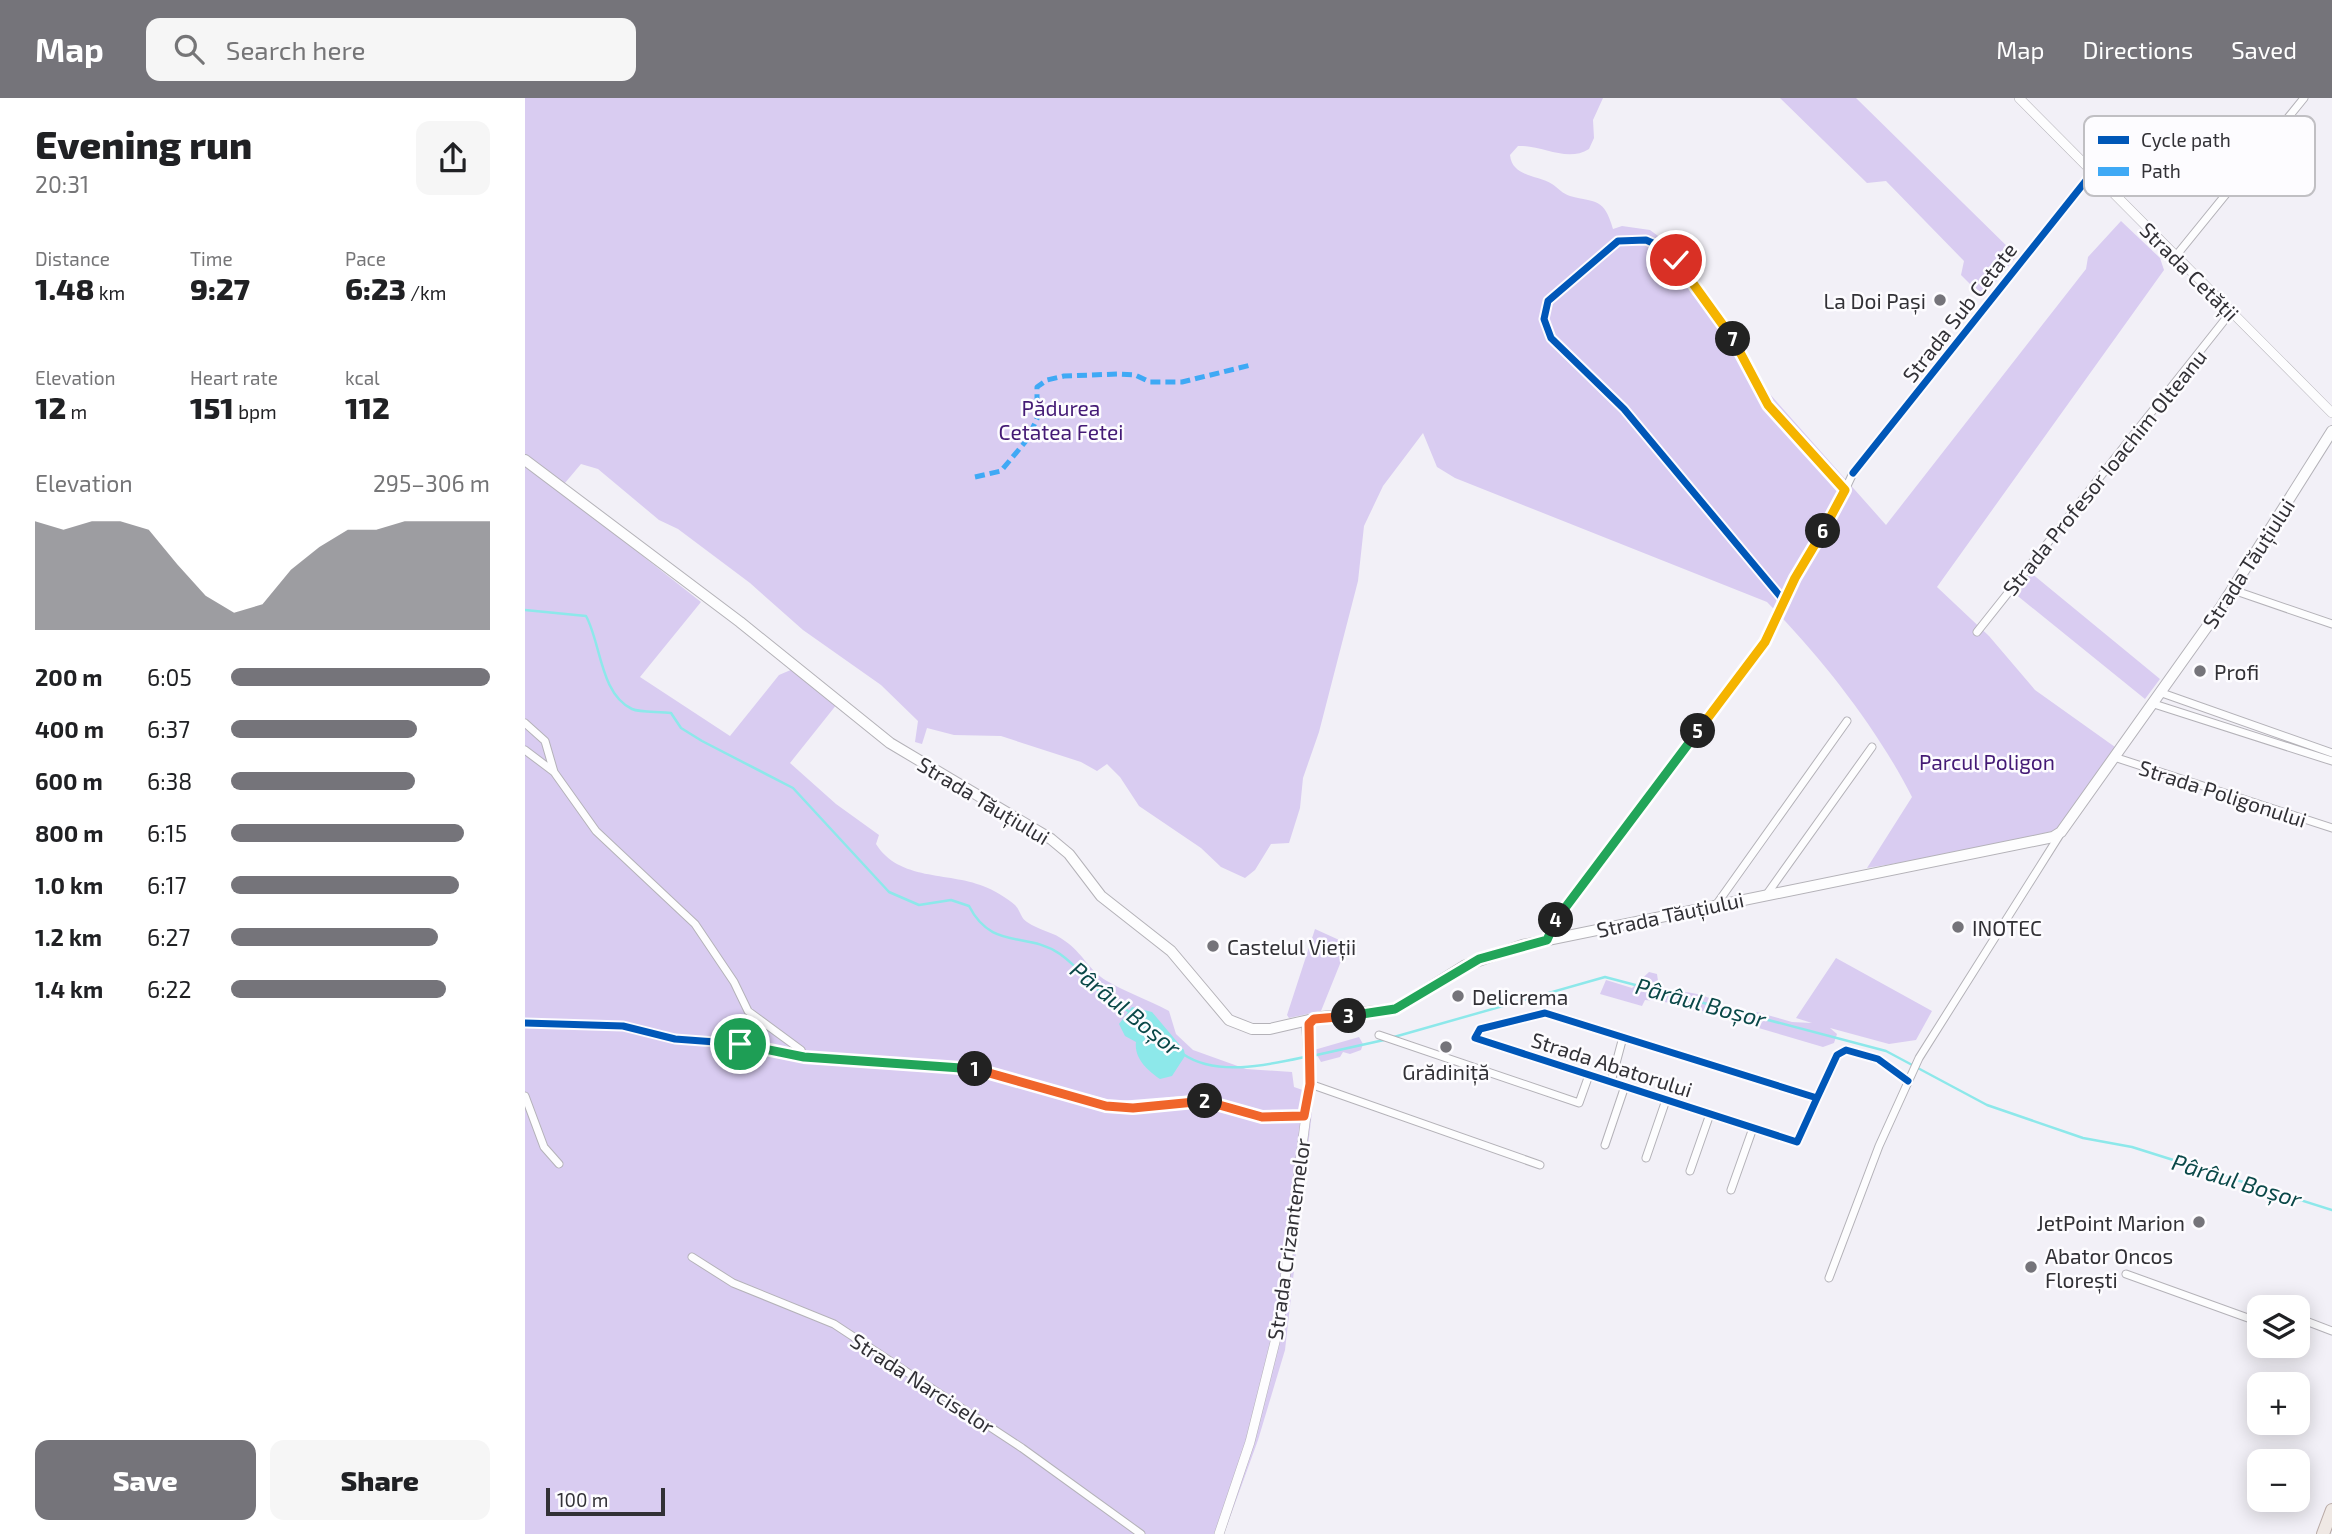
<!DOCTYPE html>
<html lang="en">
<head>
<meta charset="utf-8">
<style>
  :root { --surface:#fff; --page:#f6f6f6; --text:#202124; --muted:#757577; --accent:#75747a }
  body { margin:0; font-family:"Exo 2",sans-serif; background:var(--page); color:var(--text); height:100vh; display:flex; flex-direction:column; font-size:26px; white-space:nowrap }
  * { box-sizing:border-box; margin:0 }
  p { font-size:23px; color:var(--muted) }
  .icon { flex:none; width:38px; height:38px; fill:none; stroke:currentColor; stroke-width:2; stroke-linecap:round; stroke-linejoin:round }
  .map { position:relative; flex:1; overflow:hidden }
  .side { display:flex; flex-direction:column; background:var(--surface); width:525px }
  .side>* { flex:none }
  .controls { position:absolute; left:1722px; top:1197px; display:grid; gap:14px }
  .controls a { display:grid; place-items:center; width:63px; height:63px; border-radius:14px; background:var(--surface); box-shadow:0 4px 18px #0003; font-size:35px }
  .scale { position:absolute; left:21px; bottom:18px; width:119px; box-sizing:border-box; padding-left:7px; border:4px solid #323136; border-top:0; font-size:19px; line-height:24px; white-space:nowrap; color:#323136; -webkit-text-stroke:5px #fdfcff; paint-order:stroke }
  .pin { position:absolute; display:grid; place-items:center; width:60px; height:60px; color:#fff; margin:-30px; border:4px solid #fff; border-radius:50%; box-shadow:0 2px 7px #0007 }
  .km { position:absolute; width:35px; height:35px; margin:-18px; border-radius:50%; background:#222; color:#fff; font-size:19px; line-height:35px; text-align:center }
  .round { display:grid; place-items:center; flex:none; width:74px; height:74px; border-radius:14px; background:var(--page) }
  .headline { display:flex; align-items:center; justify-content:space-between; height:119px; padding:0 35px }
  h1 { font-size:38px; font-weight:800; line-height:52px }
  .figures { display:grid; grid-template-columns:repeat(3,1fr); gap:10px; height:119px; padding:7px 35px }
  .figures div { display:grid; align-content:center }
  .figures b { font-size:30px; font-weight:800 }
  .figures small { font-size:19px; font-weight:400 }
  .figures p { font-size:19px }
  .chart { height:196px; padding:14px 35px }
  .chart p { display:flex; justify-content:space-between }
  .chart svg { width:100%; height:126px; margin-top:7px; fill:var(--accent); opacity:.7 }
  .action { display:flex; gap:14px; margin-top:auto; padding:14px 35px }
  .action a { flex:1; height:80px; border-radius:14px; background:var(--accent); color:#fff; font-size:28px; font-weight:800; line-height:80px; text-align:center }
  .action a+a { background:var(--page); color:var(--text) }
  ul { padding:0 35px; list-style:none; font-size:23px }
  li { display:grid; grid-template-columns:112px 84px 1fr; align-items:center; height:52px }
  li i { height:18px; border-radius:9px; background:var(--accent) }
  header { display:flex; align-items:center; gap:42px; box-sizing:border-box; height:98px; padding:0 35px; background:var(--accent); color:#fff }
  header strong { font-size:33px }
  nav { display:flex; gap:38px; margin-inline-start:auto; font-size:24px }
  .search { width:490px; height:63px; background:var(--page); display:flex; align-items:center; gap:18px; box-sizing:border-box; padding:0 24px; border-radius:14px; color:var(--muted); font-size:26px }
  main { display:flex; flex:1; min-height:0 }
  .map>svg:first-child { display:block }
</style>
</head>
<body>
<header>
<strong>Map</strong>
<div class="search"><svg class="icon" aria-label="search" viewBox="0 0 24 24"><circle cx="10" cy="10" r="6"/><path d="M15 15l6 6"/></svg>Search here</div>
<nav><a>Map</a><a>Directions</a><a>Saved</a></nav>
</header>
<main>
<section class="side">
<div class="headline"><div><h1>Evening run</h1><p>20:31</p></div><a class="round"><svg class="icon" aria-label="share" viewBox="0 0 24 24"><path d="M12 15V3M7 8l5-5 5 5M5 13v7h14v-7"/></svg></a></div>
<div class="figures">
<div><p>Distance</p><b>1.48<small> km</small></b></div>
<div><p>Time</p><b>9:27</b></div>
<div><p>Pace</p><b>6:23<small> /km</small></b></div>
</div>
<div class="figures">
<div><p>Elevation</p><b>12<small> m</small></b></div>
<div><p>Heart rate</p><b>151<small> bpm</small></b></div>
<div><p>kcal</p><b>112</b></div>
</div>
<div class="chart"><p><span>Elevation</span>295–306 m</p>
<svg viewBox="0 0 160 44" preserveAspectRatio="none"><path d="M0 44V6L10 9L20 6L30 6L40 9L50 21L60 32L70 38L80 35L90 23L100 15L110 9L120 9L130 6L140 6L150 6L160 6V44z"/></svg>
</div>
<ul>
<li><b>200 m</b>6:05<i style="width:100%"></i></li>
<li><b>400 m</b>6:37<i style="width:72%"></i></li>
<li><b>600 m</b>6:38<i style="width:71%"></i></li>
<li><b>800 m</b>6:15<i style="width:90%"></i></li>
<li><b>1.0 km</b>6:17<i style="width:88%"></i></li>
<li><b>1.2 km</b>6:27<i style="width:80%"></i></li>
<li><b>1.4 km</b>6:22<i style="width:83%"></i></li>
</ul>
<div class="action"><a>Save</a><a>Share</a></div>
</section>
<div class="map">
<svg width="1807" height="1436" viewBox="0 0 1807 1436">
  <rect width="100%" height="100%" fill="#f2f0f7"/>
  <!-- green -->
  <path fill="#d9ccf1" d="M0 0H1078L1068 22 1069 40 1064 51C1042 65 1017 47 993 48L985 57C987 79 1013 77 1027 86 1033 90 1038 96 1045 98 1072 105 1079 100 1088 131L1097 128 1125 132 1152 152 1244 295 1361 427 1561 171 1563 159 1596 123 1635 160 1639 172 1412 489 1464 538 1510 592 1590 649 1532 732 1430 756 1342 770 1387 699C1352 630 1297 560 1242 504L930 380 912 369 898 335 858 388 839 428 833 483 794 634 778 680 775 710 764 745 746 746 730 772 720 780 696 769 676 750 614 708 595 679 582 666 572 673 556 664 476 638 429 637 402 630 397 646 390 644 393 623 356 587 278 532 225 485 153 431 134 422 73 371 56 366 34 392 176 504 115 579 205 638 254 577 268 571 312 606 265 665 311 706 354 737 351 746C374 783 423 774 458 788 467 791 482 800 490 807 495 812 496 821 502 824 513 832 529 834 540 843 557 854 564 873 582 883 602 895 622 901 644 913L651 936 668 952 721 971 767 974 769 989 789 996 760 1252 733 1342 699 1436H0Z
    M1255 0H1331L1492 158 1458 199 1436 177 1439 163 1361 83 1342 85Z
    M1506 475 1635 581 1620 601 1489 495Z
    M790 831 823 846 796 913 764 920 762 917Z
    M1311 860 1407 913 1391 942 1364 946 1305 930 1312 936 1309 945 1298 949 1220 926 1222 919 1232 914 1267 924 1287 925 1271 920Z
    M1124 874 1132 876 1133 883 1143 894C1161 891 1197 899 1206 917L1197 920 1189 914 1162 912 1148 905 1120 902 1117 908 1075 896 1081 882 1107 890Z
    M834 939 838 946 836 952 825 956 818 954 815 959 796 964 789 952Z"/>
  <!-- water -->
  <path fill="#8de8ea" d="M607 909 627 914 659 952 660 958 647 978 635 981C622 972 609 960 611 944L600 938 594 926Z"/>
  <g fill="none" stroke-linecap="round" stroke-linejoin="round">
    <!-- stream -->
    <path stroke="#8de8ea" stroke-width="2.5" d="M0 512 61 518C76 545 75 596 107 611 116 615 135 613 146 615L156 630 177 643 268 690 364 794 394 807 426 802 444 808C467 853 502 833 535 856 555 870 568 890 587 904 593 908 600 910 606 915
      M869 939 1080 879 1361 953 1462 1007 1558 1040 1607 1049 1807 1112
      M658 956C691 979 743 967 780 959
      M787 958 859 942"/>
    <defs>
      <path id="minor" d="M1650 159 1779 0
        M1708 492 1807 526
        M1260 504 1099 311 1026 240 1019 221 1023 203 1093 143 1121 142 1141 151 1212 247 1243 307 1320 392
        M1452 534 1706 214
        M1637 595 1807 655
        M1629 606 1807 663
        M0 625 20 643 29 674
        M0 652 29 674 71 733 170 826 209 884 223 913 276 952 279 959
        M1589 659 1807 730
        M1242 796 1347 649
        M1191 807 1322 623
        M1022 842 1046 801 1240 544 1270 480 1307 420 1328 375 1567 75
        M0 925 98 928 150 941 204 945 279 959 449 971 589 1009 675 1002 737 1019H779
        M854 937 1054 1005 1064 977
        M1086 984 1098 939
        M785 986 1015 1067
        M0 998 19 1049 34 1066
        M1292 1000 1272 1044 950 940 955 931 1020 915 1292 1000 1312 957 1321 952 1353 961 1383 983
        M1080 1047 1100 988
        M1121 1060 1141 1002
        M1165 1073 1185 1016
        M1206 1092 1228 1030
        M167 1159 208 1185 309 1226 497 1350 616 1436
        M1601 1176 1734 1224
        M1304 1180 1354 1048 1394 960 1534 738
        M1773 1220 1807 1233"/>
      <path id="tertiary" d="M1494 0 1807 315
        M694 1436 725 1344 754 1228 785 986 781 923"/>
      <path id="secondary" d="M0 362 215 524 365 645 526 741 544 756 576 798 646 853 704 922 727 931H745L797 919 870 911 939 868 998 847 1528 739 1536 734 1696 509 1807 333"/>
      <path id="primary" d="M1798 1436 1807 1412"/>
    </defs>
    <!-- minor casing -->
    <use href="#minor" stroke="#b4b2b8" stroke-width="9"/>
    <!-- tertiary casing -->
    <use href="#tertiary" stroke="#b4b2b8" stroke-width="10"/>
    <!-- secondary casing -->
    <use href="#secondary" stroke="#b4b2b8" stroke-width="12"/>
    <!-- primary casing -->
    <use href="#primary" stroke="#b9aba7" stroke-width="14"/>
    <!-- minor -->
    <use href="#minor" stroke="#fdfdfe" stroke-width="7"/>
    <!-- tertiary -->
    <use href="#tertiary" stroke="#fdfdfe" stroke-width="9"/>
    <!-- secondary -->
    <use href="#secondary" stroke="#fdfdfe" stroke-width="10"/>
    <!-- primary -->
    <use href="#primary" stroke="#efe8e4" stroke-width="12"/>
    <!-- quiet -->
    <path stroke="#3fa9f5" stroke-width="5" stroke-dasharray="10 5" stroke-linecap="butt" d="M450 379 476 373 501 343 512 321V289L522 282 539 278 592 276 610 277 625 284H657L726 267"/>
    <defs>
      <path id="cycleway" d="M1328 375 1567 75
        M1260 504 1099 311 1026 240 1019 221 1023 203 1093 143 1121 142 1141 151 1212 247 1243 307 1320 392
        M0 925 98 928 150 941 204 945 279 959 449 971 589 1009 675 1002 737 1019H779
        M1292 1000 1272 1044 950 940 955 931 1020 915 1292 1000 1312 957 1321 952 1353 961 1383 983"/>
    </defs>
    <!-- cycleway casing -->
    <use href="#cycleway" stroke="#fdfcff" stroke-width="11"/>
    <!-- cycleway -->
    <use href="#cycleway" stroke="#0057b8" stroke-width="7"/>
  </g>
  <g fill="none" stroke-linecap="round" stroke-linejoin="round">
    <defs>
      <path id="split-1" d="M215 946 279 959 450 971"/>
      <path id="split-2" d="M450 971 581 1008 608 1010 680 1003"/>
      <path id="split-3" d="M680 1003 737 1019 779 1018 785 986 784 926 789 921 824 918"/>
      <path id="split-4" d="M824 918 870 911 954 861 1022 842 1031 822"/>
      <path id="split-5" d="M1031 822 1173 633"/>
      <path id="split-6" d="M1173 633 1240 544 1270 480 1298 433"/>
      <path id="split-7" d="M1208 241 1243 307 1320 392 1298 433"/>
      <path id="split-8" d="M1151 162 1208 241"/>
    </defs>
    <!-- split-1 casing -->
    <use href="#split-1" stroke="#fff" stroke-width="14"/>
    <!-- split-2 casing -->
    <use href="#split-2" stroke="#fff" stroke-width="14"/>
    <!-- split-3 casing -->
    <use href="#split-3" stroke="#fff" stroke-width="14"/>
    <!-- split-4 casing -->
    <use href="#split-4" stroke="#fff" stroke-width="14"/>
    <!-- split-5 casing -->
    <use href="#split-5" stroke="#fff" stroke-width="14"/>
    <!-- split-6 casing -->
    <use href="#split-6" stroke="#fff" stroke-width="14"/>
    <!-- split-7 casing -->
    <use href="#split-7" stroke="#fff" stroke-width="14"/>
    <!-- split-8 casing -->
    <use href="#split-8" stroke="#fff" stroke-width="14"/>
    <!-- split-1 -->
    <use href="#split-1" stroke="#22a559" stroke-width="9"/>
    <!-- split-2 -->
    <use href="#split-2" stroke="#f0652b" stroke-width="9"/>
    <!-- split-3 -->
    <use href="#split-3" stroke="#f0652b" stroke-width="9"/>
    <!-- split-4 -->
    <use href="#split-4" stroke="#22a559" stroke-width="9"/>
    <!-- split-5 -->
    <use href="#split-5" stroke="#22a559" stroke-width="9"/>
    <!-- split-6 -->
    <use href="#split-6" stroke="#f5b400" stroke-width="9"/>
    <!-- split-7 -->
    <use href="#split-7" stroke="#f5b400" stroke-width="9"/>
    <!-- split-8 -->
    <use href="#split-8" stroke="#f5b400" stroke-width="9"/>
  </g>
  <!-- markers -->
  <g fill="#75747a" stroke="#fdfcff" stroke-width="2.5">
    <circle cx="1415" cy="202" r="7"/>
    <circle cx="1675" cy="573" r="7"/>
    <circle cx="1433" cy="829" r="7"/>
    <circle cx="688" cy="848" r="7"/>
    <circle cx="933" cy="898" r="7"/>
    <circle cx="921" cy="949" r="7"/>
    <circle cx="1674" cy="1124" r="7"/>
    <circle cx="1506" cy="1169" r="7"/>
  </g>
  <g text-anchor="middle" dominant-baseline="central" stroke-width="5" stroke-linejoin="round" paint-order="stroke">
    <!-- street labels -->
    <g font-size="21" fill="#323136" stroke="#fdfcff">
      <text transform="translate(1665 173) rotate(45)">Strada Cetății</text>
      <text transform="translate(1434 214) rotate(-52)">Strada Sub Cetate</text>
      <text transform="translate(1579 374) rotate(-51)">Strada Profesor Ioachim Olteanu</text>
      <text transform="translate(1723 465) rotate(-57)">Strada Tăuțiului</text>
      <text transform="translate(1698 695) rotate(18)">Strada Poligonului</text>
      <text transform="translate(459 702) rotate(31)">Strada Tăuțiului</text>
      <text transform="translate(1145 816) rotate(-12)">Strada Tăuțiului</text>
      <text transform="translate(1087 966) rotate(18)">Strada Abatorului</text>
      <text transform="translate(763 1141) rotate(-82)">Strada Crizantemelor</text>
      <text transform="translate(398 1285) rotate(33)">Strada Narciselor</text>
    </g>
    <!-- poi labels -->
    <g font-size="21" fill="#323136" stroke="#fdfcff" text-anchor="start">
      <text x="1401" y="202" text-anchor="end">La Doi Pași</text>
      <text x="1689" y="573">Profi</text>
      <text x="1447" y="829">INOTEC</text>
      <text x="702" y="848">Castelul Vieții</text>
      <text x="947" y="898">Delicrema</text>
      <text x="921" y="973" text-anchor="middle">Grădiniță</text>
      <text x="1660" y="1124" text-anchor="end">JetPoint Marion</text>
      <text x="1520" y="1157">Abator Oncos<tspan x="1520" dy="24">Florești</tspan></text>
    </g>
    <!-- park labels -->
    <g font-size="21" fill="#441a75" stroke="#fdfcff">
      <text x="536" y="309">Pădurea<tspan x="536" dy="24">Cetatea Fetei</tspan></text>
      <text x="1462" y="663">Parcul Poligon</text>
    </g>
    <!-- water labels -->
    <g font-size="23" font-style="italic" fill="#0a4848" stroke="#fdfcff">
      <text transform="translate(1176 904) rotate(15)">Pârâul Boșor</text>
      <text transform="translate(601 910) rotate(39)">Pârâul Boșor</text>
      <text transform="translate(1712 1082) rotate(17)">Pârâul Boșor</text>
    </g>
  </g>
  <!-- legend -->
  <rect x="1559" y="18" width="231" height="80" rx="10" fill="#fdfcff" stroke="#c0bfc3" stroke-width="2"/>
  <rect x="1573" y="38" width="31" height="8" fill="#0057b8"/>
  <rect x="1573" y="69" width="31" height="9" fill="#3fa9f5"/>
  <g font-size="19" fill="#323136">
    <text x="1616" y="49">Cycle path</text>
    <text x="1616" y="80">Path</text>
  </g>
</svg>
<div class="controls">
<a><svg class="icon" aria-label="layers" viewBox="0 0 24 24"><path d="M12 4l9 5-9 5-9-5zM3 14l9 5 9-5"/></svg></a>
<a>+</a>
<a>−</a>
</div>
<div class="scale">100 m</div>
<div class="pin" style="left:215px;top:946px;background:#1e9e55"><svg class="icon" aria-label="arrive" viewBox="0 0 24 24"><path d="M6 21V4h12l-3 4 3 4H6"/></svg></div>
<div class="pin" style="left:1151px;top:162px;background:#d93025"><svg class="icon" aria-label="check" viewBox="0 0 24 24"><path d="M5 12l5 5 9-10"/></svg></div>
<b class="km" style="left:450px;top:971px">1</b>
<b class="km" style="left:680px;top:1003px">2</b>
<b class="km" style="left:824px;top:918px">3</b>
<b class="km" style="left:1031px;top:822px">4</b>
<b class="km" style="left:1173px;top:633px">5</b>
<b class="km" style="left:1298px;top:433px">6</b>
<b class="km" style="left:1208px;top:241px">7</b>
</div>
</main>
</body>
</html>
